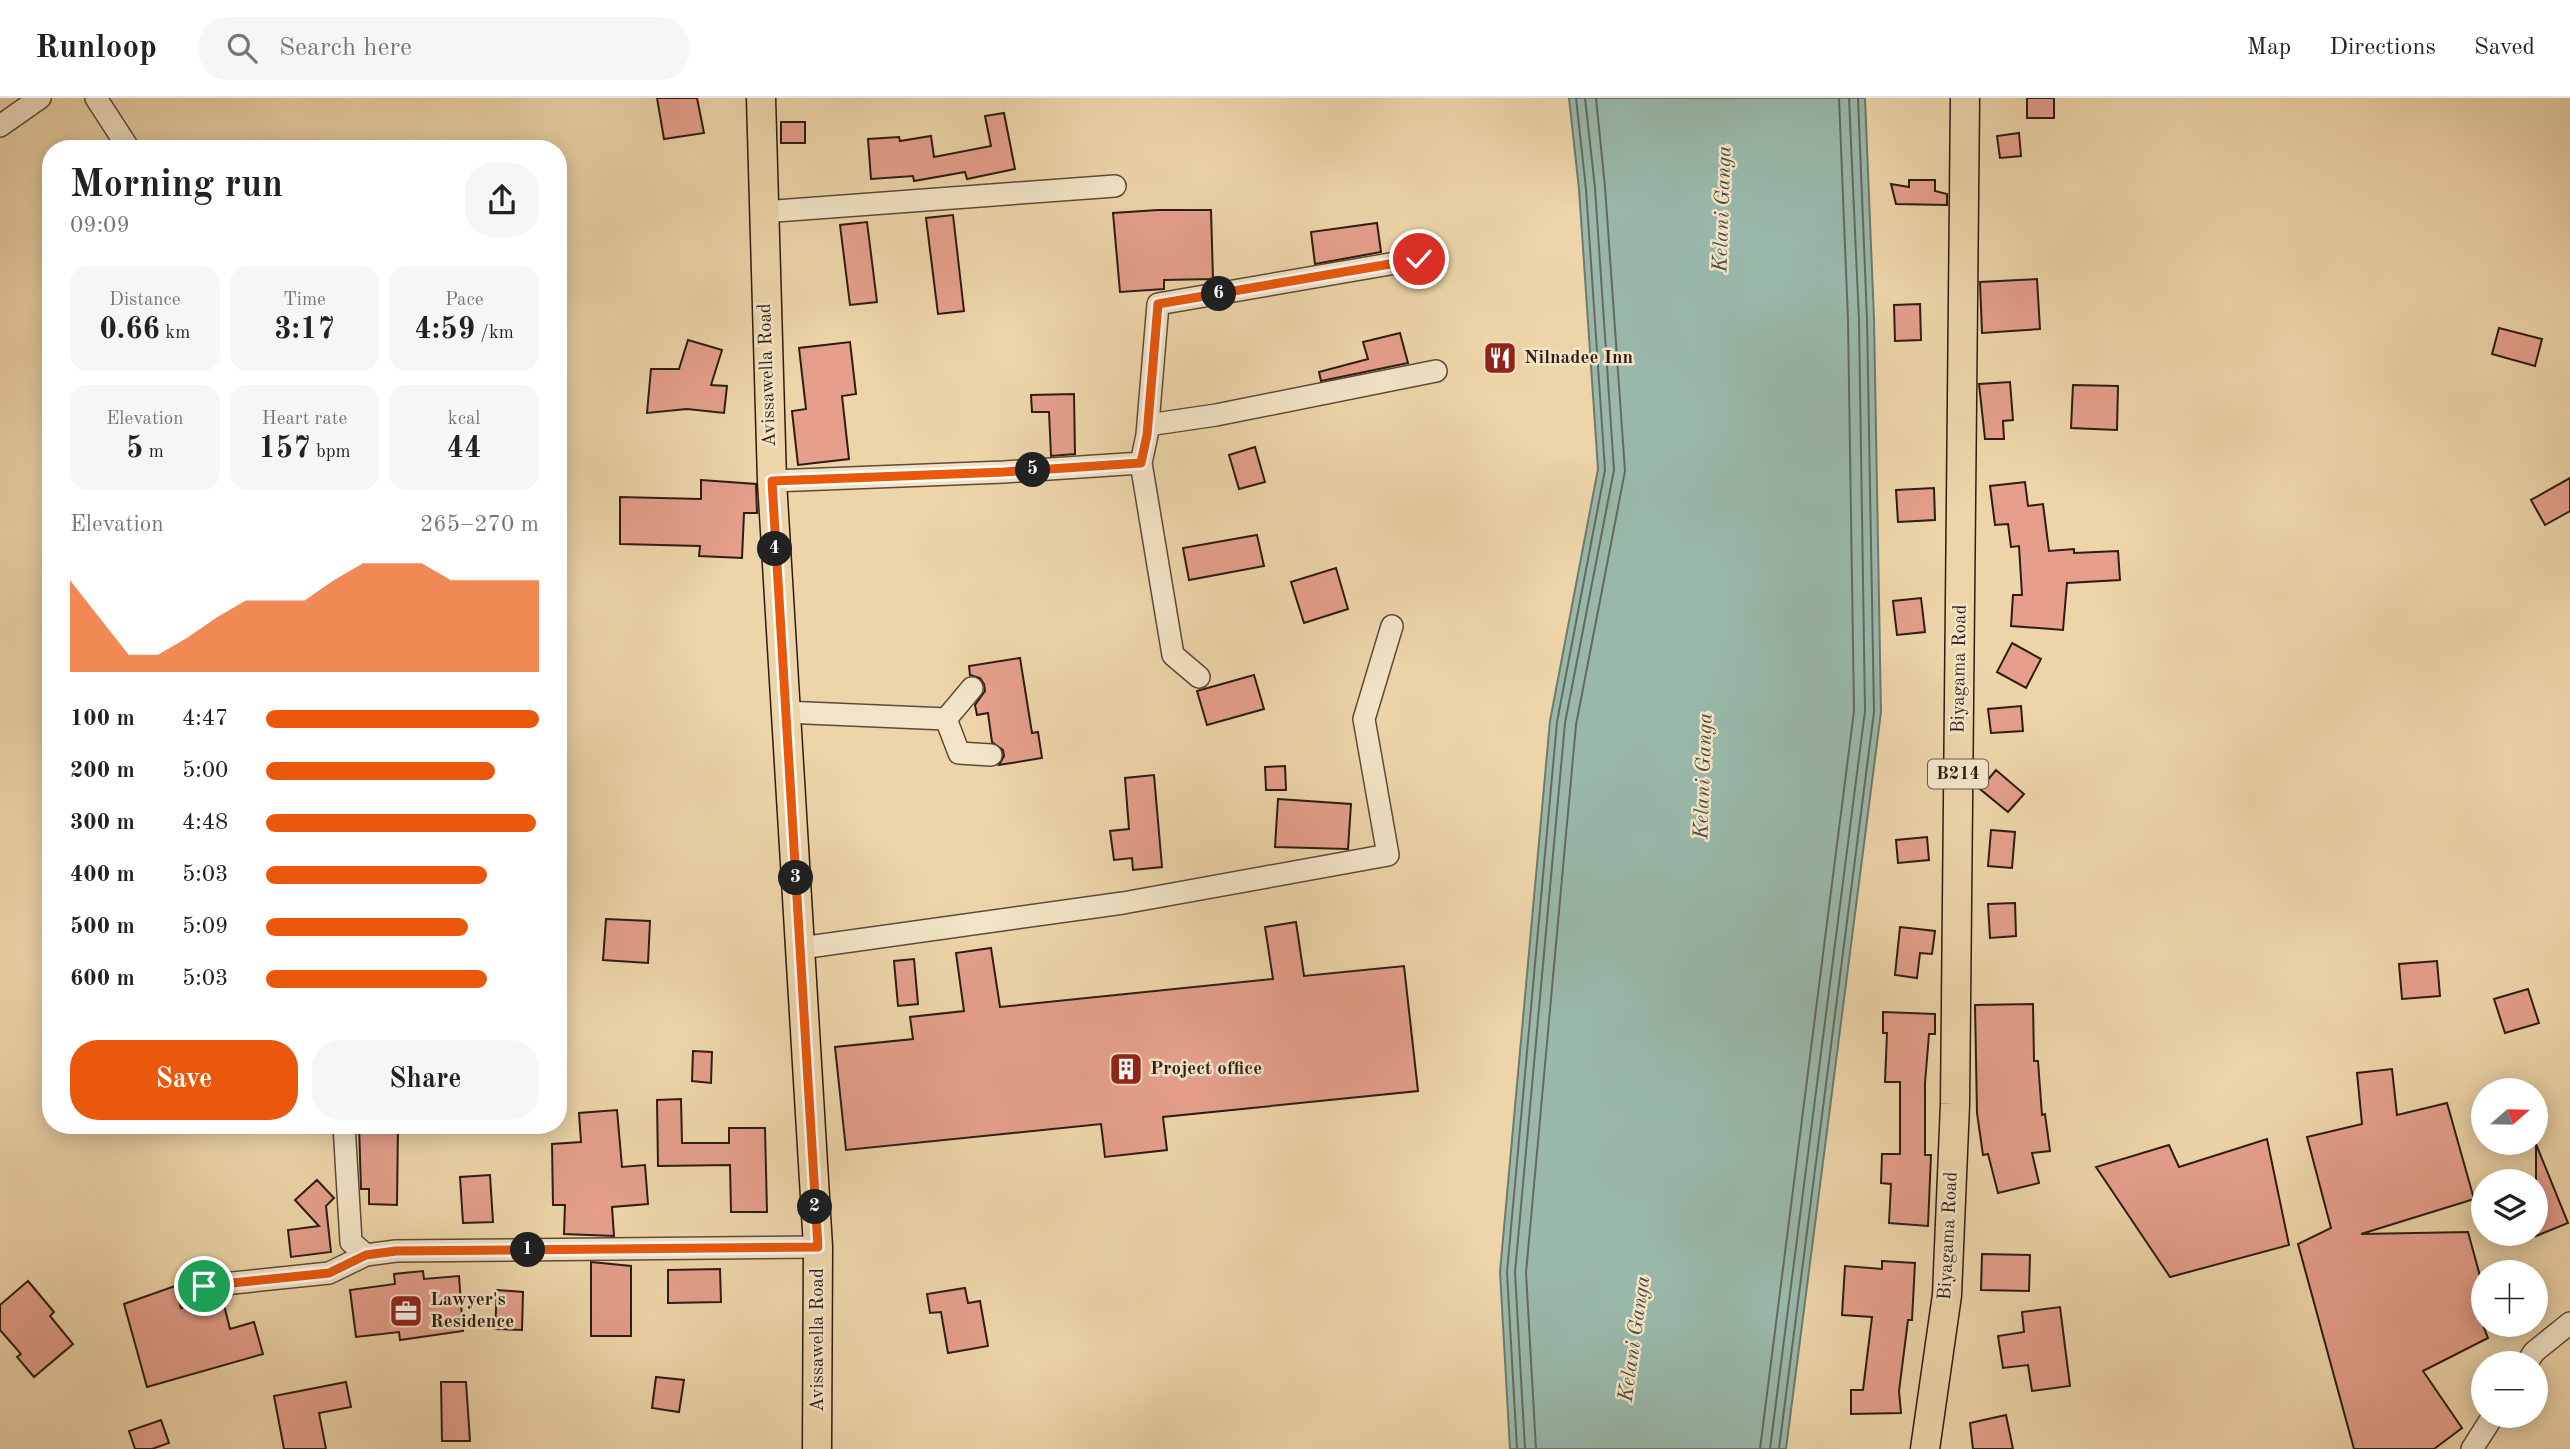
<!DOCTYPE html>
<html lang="en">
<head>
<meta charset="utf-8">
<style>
  :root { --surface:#fff; --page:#f6f6f6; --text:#222; --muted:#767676; --line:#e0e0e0; --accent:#ea580c }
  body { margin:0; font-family:"Old Standard TT",serif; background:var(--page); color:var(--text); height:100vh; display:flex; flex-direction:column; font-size:26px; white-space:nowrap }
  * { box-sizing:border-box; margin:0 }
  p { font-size:23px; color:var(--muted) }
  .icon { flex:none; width:38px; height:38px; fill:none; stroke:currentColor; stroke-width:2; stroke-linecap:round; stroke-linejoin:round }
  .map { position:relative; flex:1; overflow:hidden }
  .drawer { position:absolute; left:42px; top:42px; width:525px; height:994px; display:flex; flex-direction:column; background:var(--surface); border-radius:28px; box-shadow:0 4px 18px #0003 }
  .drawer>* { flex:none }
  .needle { width:46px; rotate:70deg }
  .fabs { position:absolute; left:2471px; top:980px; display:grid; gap:14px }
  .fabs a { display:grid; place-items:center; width:77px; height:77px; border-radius:50%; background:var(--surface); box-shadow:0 4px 18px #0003; font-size:35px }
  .pin { position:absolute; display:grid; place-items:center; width:60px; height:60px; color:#fff; margin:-30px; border:4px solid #fff; border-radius:50%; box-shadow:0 2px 7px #0007 }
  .km { position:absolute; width:35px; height:35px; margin:-18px; border-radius:50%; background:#222; color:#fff; font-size:19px; line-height:35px; text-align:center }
  .round { display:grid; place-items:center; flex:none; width:74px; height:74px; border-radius:28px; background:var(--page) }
  .summary { display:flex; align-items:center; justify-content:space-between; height:119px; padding:0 28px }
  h1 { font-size:38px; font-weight:600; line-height:52px }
  .stats { display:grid; grid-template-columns:repeat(3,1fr); gap:10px; height:119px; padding:7px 28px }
  .stats div { display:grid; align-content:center; border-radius:18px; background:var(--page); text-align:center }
  .stats b { font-size:30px; font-weight:600 }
  .stats small { font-size:19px; font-weight:400 }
  .stats p { font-size:19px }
  .chart { height:196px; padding:14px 28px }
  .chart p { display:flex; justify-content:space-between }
  .chart svg { width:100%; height:126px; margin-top:7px; fill:var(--accent); opacity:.7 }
  .cta { display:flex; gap:14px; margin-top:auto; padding:14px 28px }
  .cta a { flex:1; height:80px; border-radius:28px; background:var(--accent); color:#fff; font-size:28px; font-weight:600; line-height:80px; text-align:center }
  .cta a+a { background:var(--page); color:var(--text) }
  ul { padding:0 28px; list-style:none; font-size:23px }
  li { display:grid; grid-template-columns:112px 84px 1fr; align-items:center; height:52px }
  li i { height:18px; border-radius:9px; background:var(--accent) }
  header { display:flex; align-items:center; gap:42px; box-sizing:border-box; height:98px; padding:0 35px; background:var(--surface); border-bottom:2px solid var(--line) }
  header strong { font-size:33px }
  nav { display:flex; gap:38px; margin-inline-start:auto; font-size:24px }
  .search { width:490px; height:63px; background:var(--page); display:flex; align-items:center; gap:18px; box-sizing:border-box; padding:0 24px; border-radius:28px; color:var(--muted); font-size:26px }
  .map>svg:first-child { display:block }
</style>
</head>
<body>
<header>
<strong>Runloop</strong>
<div class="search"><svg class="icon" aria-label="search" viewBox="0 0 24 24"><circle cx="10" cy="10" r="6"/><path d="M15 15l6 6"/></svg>Search here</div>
<nav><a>Map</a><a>Directions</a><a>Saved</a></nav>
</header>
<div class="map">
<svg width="2570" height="1351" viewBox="0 0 2570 1351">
  <rect width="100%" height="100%" fill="#edd5a9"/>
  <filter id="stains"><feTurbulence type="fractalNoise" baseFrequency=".00286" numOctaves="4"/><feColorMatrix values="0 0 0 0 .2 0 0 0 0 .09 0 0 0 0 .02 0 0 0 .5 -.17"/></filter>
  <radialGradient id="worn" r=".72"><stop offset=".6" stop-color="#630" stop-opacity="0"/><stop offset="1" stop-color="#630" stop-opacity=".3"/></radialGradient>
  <!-- water -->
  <path fill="#99b8aa" stroke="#6e7a6d" stroke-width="2" d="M1569 0H1865L1874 221 1881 614 1786 1351H1510L1500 1174 1550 623 1598 371 1579 91Z"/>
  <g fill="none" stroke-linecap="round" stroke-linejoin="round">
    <!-- shore -->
    <path stroke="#636a5e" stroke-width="2" d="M1517 1351 1507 1174 1557 624 1605 372 1586 91 1576 0
      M1525 1351 1515 1174 1565 625 1614 372 1595 90 1585 0
      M1536 1351 1526 1175 1576 627 1625 373 1605 89 1596 0
      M1760 1351 1854 613 1848 222 1839 0
      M1770 1351 1865 613 1859 222 1849 0
      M1779 1351 1874 614 1867 221 1858 0"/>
  </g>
  <!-- building -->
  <path fill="#e59f8b" stroke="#2d1c11" stroke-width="2" d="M657 0H697L704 35 664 41Z
    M2027 0H2054V20H2027Z
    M1004 15 1015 71 967 81 965 74 914 83 913 78 871 81 868 41 899 39 900 43 931 38 934 59 991 48 985 18Z
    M781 24H805V45H781Z
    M2019 35 2021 58 2000 60 1997 38Z
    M1909 82H1935V93L1947 96V107L1896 106 1891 86 1909 89Z
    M1158 112H1211L1213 181 1164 182V191L1120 194 1113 115Z
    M953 117 964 213 938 216 926 120Z
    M867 124 877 204 850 207 840 127Z
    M1377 125 1381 154 1315 166 1311 134Z
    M2037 181 2040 231 1982 235 1980 184Z
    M1920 206 1921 242 1895 243 1894 207Z
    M2499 230 2542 241 2535 268 2492 256Z
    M1400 235 1408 265 1321 283 1319 274 1368 261 1363 244Z
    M688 242 722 252 711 287 727 288 724 315 687 311 647 315 651 271H679Z
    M850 244 856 296 842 298 849 361 798 367 792 313 806 311 799 250Z
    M2010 284 2013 322 2003 323 2004 341H1985L1979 286Z
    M2073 287 2118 288 2117 332 2071 330Z
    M1074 296 1075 356 1051 358 1049 314H1032L1031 297Z
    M1255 349 1265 384 1239 391 1229 357Z
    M2570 380V413L2545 427 2531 402Z
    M701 382 756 386 757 415H744L742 460 699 458 700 448 620 446V399L701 401Z
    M2025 384 2028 408 2043 406 2049 453 2074 451V455L2118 453 2120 482 2067 485 2063 532 2011 528 2013 497H2022L2019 448 2011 449 2008 426 1995 427 1990 388Z
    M1934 390 1935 422 1898 424 1896 392Z
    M1257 437 1264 468 1189 482 1183 450Z
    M1336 470 1348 511 1304 525 1291 484Z
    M1921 500 1925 534 1897 537 1893 503Z
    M2012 545 2041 561 2026 590 1997 574Z
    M1020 560 1032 635 1038 634 1042 660 999 667 1004 658 1003 652 992 644 988 615 977 617 975 607 985 593 984 586 980 580 970 577 969 568Z
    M1254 577 1264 611 1207 627 1197 593Z
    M2021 608 2023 633 1991 635 1988 611Z
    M1285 668 1286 692H1266L1265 669Z
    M1996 672 2024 696 2008 714 1980 691Z
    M1154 677 1162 769 1133 772 1132 760 1114 762 1110 733 1129 731 1125 680Z
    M1278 701 1351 706 1348 751 1275 749Z
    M1991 732 2015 734 2012 770 1988 768Z
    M1927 739 1929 762 1898 765 1896 742Z
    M2015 805 2016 838 1990 840 1988 806Z
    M606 821 650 823 648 865 603 862Z
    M1296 824 1304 878 1404 868 1418 993 1163 1019 1167 1052 1105 1059 1101 1026 846 1052 835 949 913 941 910 919 964 913 956 855 991 850 1000 909 1273 881 1265 829Z
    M1900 829 1935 833 1932 856 1920 855 1917 880 1895 877Z
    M914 861 918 906 898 908 894 863Z
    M2437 863 2440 898 2402 901 2399 866Z
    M2528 891 2539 925 2505 935 2494 901Z
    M2033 906 2034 963H2038L2042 1017 2045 1016 2050 1053 2032 1055 2039 1085 1998 1095 1988 1056 1983 1057 1977 1015 1975 907Z
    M1883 914 1935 916V936H1929L1925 985V1057H1931L1928 1128 1889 1125 1891 1086 1881 1085 1882 1056H1900V984H1885L1887 935H1883Z
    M693 953 712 954 711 985 692 983Z
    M2392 971 2397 1017 2447 1005 2474 1101 2361 1136 2468 1134 2483 1189V1204L2475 1207 2488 1240 2423 1273 2462 1330 2434 1351H2354L2298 1146 2331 1130 2307 1039 2362 1026 2357 975Z
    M681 1001 682 1045H729V1030H765L767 1114H731L730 1067 658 1068 657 1002Z
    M617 1012 622 1069 645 1067 648 1106 612 1109 614 1138 564 1136 565 1107H553L552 1046 581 1044 579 1015Z
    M359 1027H398L397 1107 369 1106V1091H361Z
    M2267 1041 2289 1147 2170 1179 2096 1069 2169 1047 2179 1069Z
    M2536 1046 2568 1125 2536 1138Z
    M490 1077 493 1124 463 1125 460 1079Z
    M317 1082 334 1100 326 1108 331 1154 291 1159 288 1132 319 1128 295 1102Z
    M1982 1156 2030 1157 2029 1193 1981 1192Z
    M1882 1163 1915 1165 1912 1222H1908L1899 1293 1901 1315 1851 1316V1292H1863L1872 1219 1842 1217 1845 1168 1882 1171Z
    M591 1164 631 1168V1238H591Z
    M720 1171 721 1204 668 1205V1172Z
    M423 1173 424 1181 459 1178 463 1233 400 1242 399 1234 356 1239 350 1192 395 1186 394 1176Z
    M28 1183 54 1214 50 1218 73 1246 34 1279 17 1259 21 1256 0 1232V1207Z
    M175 1188 181 1210 222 1199 230 1231 254 1224 263 1256 147 1289 124 1206Z
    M965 1190 968 1205 980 1203 988 1248 948 1255 941 1214 930 1215 927 1196Z
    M497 1192 523 1194 522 1232 495 1231Z
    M2060 1209 2070 1288 2032 1293 2028 1267 2003 1270 1998 1238 2024 1234 2022 1214Z
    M656 1279 684 1282 679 1314 652 1310Z
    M346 1284 351 1309 319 1315 326 1351H284L274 1298Z
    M441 1284H466L470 1343H442Z
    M2006 1317 2013 1351H1973L1970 1325Z
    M161 1322 169 1345 152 1351H135L129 1333Z"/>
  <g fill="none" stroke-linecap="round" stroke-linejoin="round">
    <defs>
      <path id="minor" d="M96 0 129 51
        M0 28 40 0
        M762 114 1115 88
        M1148 327 1216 317 1436 273
        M772 383 1004 374 1141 365
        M1199 579 1173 557 1141 365 1147 337 1158 206 1419 161
        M784 614 946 621 972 590
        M946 621 959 655 991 657
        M801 850 1123 805 1388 757 1364 621 1392 528
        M344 1027 351 1144 366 1157
        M204 1188 329 1175 366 1157 396 1153 818 1149
        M2527 1265 2534 1254 2570 1225
        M2472 1351 2493 1318"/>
      <path id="major" d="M761 0 772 383 818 1149 817 1351
        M1925 1351 1947 1197 1955 1006 1965 0"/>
    </defs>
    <!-- minor casing -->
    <use href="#minor" stroke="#5d4a37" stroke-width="24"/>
    <!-- major casing -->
    <use href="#major" stroke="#2d1c11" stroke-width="31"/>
    <!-- minor -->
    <use href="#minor" stroke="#f3e4c7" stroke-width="21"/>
    <!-- major -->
    <use href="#major" stroke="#edd5a9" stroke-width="28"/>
  </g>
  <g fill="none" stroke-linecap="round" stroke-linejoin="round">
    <defs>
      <path id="route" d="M204 1188 329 1175 366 1157 396 1153 818 1149 772 383 1004 374 1141 365 1147 337 1158 206 1419 161"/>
    </defs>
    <!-- route casing -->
    <use href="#route" stroke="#fff" stroke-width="14"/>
    <!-- route -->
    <use href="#route" stroke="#ea580c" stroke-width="9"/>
  </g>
  <!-- icons -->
  <defs>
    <symbol id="restaurant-square" viewBox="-11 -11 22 22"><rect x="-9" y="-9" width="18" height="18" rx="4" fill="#8f2418" stroke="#f3e4c7"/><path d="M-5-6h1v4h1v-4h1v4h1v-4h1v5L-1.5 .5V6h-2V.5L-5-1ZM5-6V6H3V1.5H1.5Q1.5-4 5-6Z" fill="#fff"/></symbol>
    <symbol id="building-square" viewBox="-11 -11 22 22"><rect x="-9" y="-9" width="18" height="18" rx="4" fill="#8f2418" stroke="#f3e4c7"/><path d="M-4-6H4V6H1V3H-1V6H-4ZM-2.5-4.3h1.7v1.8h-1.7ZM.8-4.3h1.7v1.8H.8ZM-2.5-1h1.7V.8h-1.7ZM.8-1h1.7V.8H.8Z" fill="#fff"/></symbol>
    <symbol id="office-square" viewBox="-11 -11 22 22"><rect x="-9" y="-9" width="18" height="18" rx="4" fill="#8f2418" stroke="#f3e4c7"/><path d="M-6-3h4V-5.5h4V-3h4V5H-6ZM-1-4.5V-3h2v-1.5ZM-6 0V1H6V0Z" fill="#fff"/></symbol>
  </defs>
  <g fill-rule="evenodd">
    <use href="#restaurant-square" x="1481" y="241" width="38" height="38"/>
    <use href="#building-square" x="1107" y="952" width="38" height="38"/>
    <use href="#office-square" x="387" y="1194" width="38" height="38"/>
  </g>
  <g text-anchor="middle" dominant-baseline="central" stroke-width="5" stroke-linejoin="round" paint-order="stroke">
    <!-- shield labels -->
    <rect fill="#f3e4c7" stroke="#685848" stroke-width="2" x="1928" y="661.5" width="60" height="29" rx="5"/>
    <g font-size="18" font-weight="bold" fill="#2d1c11">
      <text x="1958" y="676">B214</text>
    </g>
    <!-- poi labels -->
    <g font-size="19" font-weight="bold" fill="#2d1c11" stroke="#f3e4c7" text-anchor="start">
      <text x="1524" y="260">Nilnadee Inn</text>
      <text x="1150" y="971">Project office</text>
      <text x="430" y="1202">Lawyer's<tspan x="430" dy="22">Residence</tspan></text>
    </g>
    <!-- street labels -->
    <g font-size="19" fill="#2d1c11" stroke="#f3e4c7">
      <text transform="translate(768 277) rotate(-92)">Avissawella Road</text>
      <text transform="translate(1960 571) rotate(-89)">Biyagama Road</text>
      <text transform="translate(1949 1138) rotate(-87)">Biyagama Road</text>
      <text transform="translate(818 1242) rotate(-90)">Avissawella Road</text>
    </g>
    <!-- water labels -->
    <g font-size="21" font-style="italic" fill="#4d4b3f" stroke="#f3e4c7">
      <text transform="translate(1723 111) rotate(-88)">Kelani Ganga</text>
      <text transform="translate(1704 678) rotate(-88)">Kelani Ganga</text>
      <text transform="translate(1635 1241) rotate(-82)">Kelani Ganga</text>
    </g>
  </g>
  <rect width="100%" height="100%" filter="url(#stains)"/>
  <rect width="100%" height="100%" fill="url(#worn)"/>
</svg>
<div class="fabs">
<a><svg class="needle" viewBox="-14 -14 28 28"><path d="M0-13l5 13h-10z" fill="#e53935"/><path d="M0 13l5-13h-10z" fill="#767676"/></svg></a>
<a><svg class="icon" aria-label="layers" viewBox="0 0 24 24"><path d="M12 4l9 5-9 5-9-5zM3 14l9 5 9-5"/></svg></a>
<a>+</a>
<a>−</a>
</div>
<div class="pin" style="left:204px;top:1188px;background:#1e9e55"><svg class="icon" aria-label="arrive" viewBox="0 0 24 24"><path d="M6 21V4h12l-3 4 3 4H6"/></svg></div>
<div class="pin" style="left:1419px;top:161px;background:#d93025"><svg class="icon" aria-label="check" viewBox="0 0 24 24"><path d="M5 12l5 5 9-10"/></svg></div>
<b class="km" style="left:528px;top:1152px">1</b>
<b class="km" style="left:815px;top:1109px">2</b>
<b class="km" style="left:796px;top:780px">3</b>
<b class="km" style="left:775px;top:451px">4</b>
<b class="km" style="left:1033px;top:372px">5</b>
<b class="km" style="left:1219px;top:196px">6</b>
<section class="drawer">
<div class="summary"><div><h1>Morning run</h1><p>09:09</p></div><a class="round"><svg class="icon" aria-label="share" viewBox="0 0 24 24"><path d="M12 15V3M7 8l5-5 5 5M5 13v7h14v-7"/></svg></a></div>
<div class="stats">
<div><p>Distance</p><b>0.66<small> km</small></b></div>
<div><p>Time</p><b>3:17</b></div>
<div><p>Pace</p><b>4:59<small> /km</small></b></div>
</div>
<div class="stats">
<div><p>Elevation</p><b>5<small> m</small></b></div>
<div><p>Heart rate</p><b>157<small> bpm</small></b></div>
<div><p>kcal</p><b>44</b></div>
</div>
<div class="chart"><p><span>Elevation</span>265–270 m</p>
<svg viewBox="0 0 160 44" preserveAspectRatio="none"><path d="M0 44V12L10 25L20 38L30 38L40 32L50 25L60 19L70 19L80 19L90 12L100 6L110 6L120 6L130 12L140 12L150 12L160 12V44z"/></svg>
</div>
<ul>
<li><b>100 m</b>4:47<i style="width:100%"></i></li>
<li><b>200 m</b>5:00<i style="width:84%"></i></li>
<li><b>300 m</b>4:48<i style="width:99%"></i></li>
<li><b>400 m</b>5:03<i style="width:81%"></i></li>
<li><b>500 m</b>5:09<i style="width:74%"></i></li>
<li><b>600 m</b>5:03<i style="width:81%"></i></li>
</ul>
<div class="cta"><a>Save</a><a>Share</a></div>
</section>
</div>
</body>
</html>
